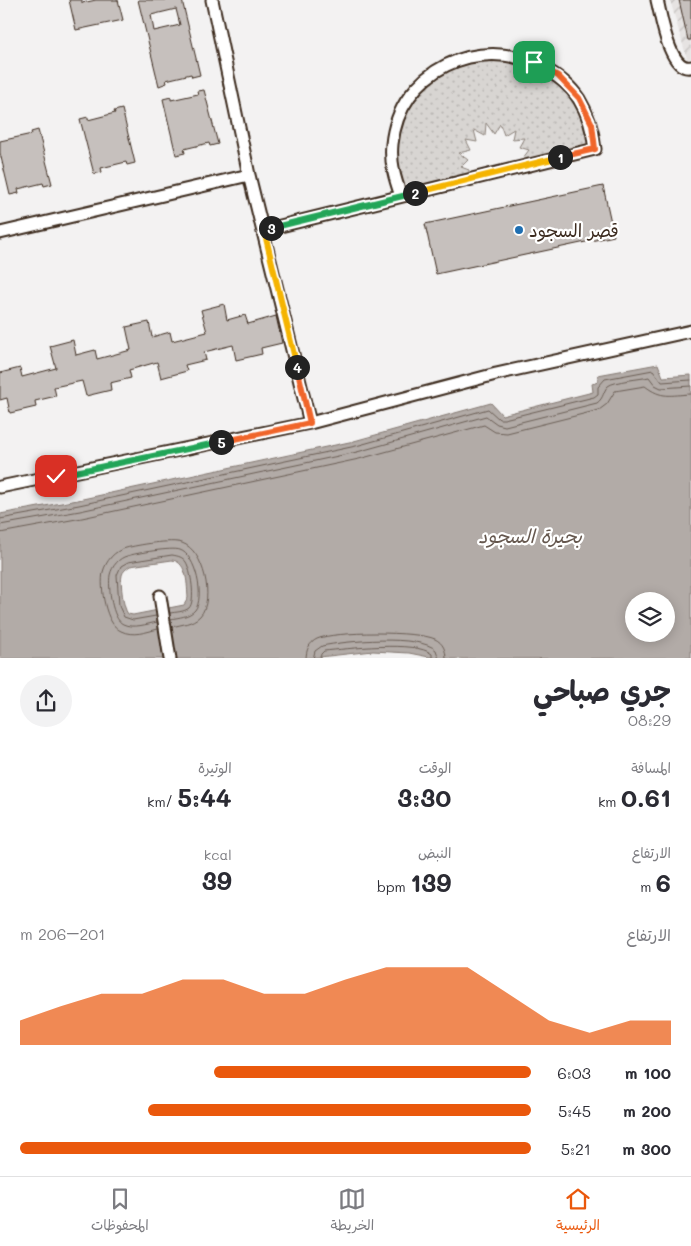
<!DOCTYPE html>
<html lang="ar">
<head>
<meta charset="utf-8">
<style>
  :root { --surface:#fff; --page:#f2f2f3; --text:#2b2b33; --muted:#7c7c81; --line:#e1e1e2; --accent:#ea580c }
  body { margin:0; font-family:Mali,"Playpen Sans Arabic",sans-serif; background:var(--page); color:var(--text); direction:rtl; height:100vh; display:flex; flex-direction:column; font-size:19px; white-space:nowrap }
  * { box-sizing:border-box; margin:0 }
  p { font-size:16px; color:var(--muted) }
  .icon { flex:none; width:28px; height:28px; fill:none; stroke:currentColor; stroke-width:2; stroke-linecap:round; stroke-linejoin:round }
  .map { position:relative; height:658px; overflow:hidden; direction:ltr }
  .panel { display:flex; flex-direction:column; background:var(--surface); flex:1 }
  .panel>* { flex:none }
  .tools { position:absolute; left:625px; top:592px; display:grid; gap:10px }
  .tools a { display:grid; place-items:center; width:50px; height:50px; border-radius:50%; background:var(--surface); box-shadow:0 2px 12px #0003; font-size:25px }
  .pin { position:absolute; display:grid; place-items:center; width:42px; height:42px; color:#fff; margin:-21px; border-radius:10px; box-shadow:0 2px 8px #0006 }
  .km { position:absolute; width:25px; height:25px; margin:-12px; border-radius:50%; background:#222; color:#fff; font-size:14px; line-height:25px; text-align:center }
  .round { display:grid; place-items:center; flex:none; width:52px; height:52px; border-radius:26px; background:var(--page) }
  .summary { display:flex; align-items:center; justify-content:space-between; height:85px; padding:0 20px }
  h1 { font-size:28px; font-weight:700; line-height:38px }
  .stats { display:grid; grid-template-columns:repeat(3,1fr); gap:8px; height:85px; padding:5px 20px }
  .stats div { display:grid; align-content:center }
  .stats b { font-size:25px; font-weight:700 }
  .stats small { font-size:14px; font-weight:400 }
  .stats p { font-size:14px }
  .chart { height:140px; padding:10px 20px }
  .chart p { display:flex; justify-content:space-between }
  .chart svg { width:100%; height:90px; margin-top:5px; fill:var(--accent); opacity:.7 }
  ul { padding:0 20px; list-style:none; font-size:16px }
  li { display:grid; grid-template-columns:80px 60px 1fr; align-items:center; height:38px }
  li i { height:12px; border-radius:6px; background:var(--accent) }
  .menu { display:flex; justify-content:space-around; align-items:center; height:70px; border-top:1px solid var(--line); background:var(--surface); font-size:14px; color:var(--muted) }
  .menu a { display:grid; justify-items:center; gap:2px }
  .menu .current { color:var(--accent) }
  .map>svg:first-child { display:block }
</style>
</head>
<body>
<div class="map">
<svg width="691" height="659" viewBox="0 0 691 659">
  <defs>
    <pattern id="industrial-furrows" width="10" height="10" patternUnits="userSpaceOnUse" patternTransform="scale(1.25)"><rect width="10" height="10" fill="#e6e3e2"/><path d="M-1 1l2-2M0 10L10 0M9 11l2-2" fill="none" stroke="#c6c3c1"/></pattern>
    <pattern id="grass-dots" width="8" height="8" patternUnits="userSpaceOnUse" patternTransform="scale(1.25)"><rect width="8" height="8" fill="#d8d5d2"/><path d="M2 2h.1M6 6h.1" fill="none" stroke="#bab7b4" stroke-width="1.8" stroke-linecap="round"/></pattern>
  </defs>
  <rect width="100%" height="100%" fill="#f3f2f2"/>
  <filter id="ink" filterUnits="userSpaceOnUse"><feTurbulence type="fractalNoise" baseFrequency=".02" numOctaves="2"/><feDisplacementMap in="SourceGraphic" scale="10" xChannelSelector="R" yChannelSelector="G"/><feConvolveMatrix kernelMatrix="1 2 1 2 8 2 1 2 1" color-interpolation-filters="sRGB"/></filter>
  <g filter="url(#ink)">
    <!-- industrial -->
    <path fill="url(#industrial-furrows)" d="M670 0H691V58L687 59Z"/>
    <!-- grass -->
    <path fill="url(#grass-dots)" stroke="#8a8078" d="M502 59C537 65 568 77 582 112 587 123 588 136 590 147L526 161 523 158 529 150 519 147 524 138 512 139 514 129 504 135 500 124 494 134 486 123 485 136 474 130 477 142 466 140 471 150 459 153 468 160 461 167 469 170V175L404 190C397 173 393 139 399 122 408 99 431 77 453 68 469 61 485 60 502 59Z"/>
    <!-- water -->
    <path fill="#b2aba7" stroke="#827770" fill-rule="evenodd" d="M658 364 663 377 691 375V658L439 659 409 653 373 651 302 659H0V514L78 500 354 441 491 403 502 415 593 392 592 384 598 382V375ZM172 560C188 562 187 586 188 598L184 605 133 615 128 614C123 608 120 583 122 575 123 571 126 569 130 566ZM634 601H666V634H634Z"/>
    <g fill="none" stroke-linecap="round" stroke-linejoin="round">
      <!-- shore -->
      <path stroke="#6b5e55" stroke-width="1" d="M0 519 79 505 356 446 488 409 499 419H504L594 397 598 394V387L605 379 653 370 662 382 691 380
        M0 525 80 511 357 452 486 416 497 424 505 426 597 403C604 398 603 391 608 386 614 381 641 379 649 377L655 385 661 388 691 386
        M0 533 82 518 359 459 484 425 495 432 507 433 599 410 607 404 615 391 645 386C662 399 670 395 691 394
        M156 616 133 620 124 617 119 606 117 575 121 566 128 562 172 555C178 556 183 557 186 562 191 570 196 601 189 608 184 612 176 612 170 613
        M157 622C147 624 133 629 123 624 112 619 108 587 110 575 112 566 119 558 127 556 136 553 172 547 180 550 196 555 205 598 195 610 189 617 179 617 171 619
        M158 629C146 632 133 637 121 631 105 624 100 587 103 572 106 561 114 551 126 548 137 545 172 539 182 543 204 550 215 600 200 616 192 624 182 624 172 627
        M306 659C306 650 309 643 317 639 334 631 418 631 435 639 443 643 446 650 446 659
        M313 659 315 651 322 646C344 641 420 634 436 650L439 659
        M320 659 321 654 324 651C346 649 415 640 432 654V659"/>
    </g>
    <!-- building -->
    <path fill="#c6c0bd" stroke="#3b2a1e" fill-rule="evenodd" d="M69 0H82V3L96 0H118L123 20 76 30Z
      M138 0H182L200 75 192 77 191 74 166 80 167 83 159 86ZM176 9 180 25 154 31 151 15Z
      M679 0H691V40H688Z
      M204 90 218 144 210 146 209 143 184 149 185 153 176 155 163 99 171 97V100L198 94 197 91Z
      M122 109 135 163 127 165 126 162 101 168 102 172 94 174 80 119 88 117V120L115 113 114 111Z
      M38 130 52 184 44 186 43 183 18 189 19 193 10 195 0 153V141L32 134 31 132Z
      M603 186 614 236 436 274 425 224Z
      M224 304 227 320 245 315 248 324 276 316 282 343 261 348 262 354 236 360 233 345 204 352 206 360 185 365 187 371 161 378 157 362 129 370 131 378 110 383 111 390 86 396 82 381 54 387 56 396 35 401 36 407 10 413 7 398 0 400V373L20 368 22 377 56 368 50 346 73 340 76 355 95 350 97 359 131 350 126 327 149 322 152 337 170 332 172 341 207 332 201 310Z"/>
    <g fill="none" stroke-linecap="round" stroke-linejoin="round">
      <defs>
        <path id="minor" d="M212 0 249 175 310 423
          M657 0C661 15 669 72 691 67
          M264 230 595 149C593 131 589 115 579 99 570 85 557 75 542 67 479 33 399 71 392 144 390 163 395 179 401 196
          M0 233 249 175
          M0 487 310 423 496 374 691 331
          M160 596 170 659"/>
      </defs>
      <!-- minor casing -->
      <use href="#minor" stroke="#3b2a1e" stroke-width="15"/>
      <!-- minor -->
      <use href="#minor" stroke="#fff" stroke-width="11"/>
    </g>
  </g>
  <g fill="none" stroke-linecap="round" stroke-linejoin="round" filter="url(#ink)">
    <defs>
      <path id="split-1" d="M534 62 558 76 579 98 592 124 595 149 560 157"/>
      <path id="split-2" d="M415 193 560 157"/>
      <path id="split-3" d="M271 228 415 193"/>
      <path id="split-4" d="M271 228 264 230 297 367"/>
      <path id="split-5" d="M221 442 310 423 297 367"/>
      <path id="split-6" d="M56 476 221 442"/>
    </defs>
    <!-- split-1 casing -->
    <use href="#split-1" stroke="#fff" stroke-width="10"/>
    <!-- split-2 casing -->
    <use href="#split-2" stroke="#fff" stroke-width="10"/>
    <!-- split-3 casing -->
    <use href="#split-3" stroke="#fff" stroke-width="10"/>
    <!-- split-4 casing -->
    <use href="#split-4" stroke="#fff" stroke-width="10"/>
    <!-- split-5 casing -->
    <use href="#split-5" stroke="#fff" stroke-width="10"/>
    <!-- split-6 casing -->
    <use href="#split-6" stroke="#fff" stroke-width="10"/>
    <!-- split-1 -->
    <use href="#split-1" stroke="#f0652b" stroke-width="6"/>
    <!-- split-2 -->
    <use href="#split-2" stroke="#f5b400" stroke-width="6"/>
    <!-- split-3 -->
    <use href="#split-3" stroke="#22a559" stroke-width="6"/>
    <!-- split-4 -->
    <use href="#split-4" stroke="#f5b400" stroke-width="6"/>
    <!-- split-5 -->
    <use href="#split-5" stroke="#f0652b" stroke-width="6"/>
    <!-- split-6 -->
    <use href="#split-6" stroke="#22a559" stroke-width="6"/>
  </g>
  <!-- markers -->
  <circle fill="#1f6fb2" stroke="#fff" stroke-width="2" cx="519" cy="230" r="5"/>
  <g text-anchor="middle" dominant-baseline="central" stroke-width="4.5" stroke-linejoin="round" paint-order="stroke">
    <!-- poi labels -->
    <g font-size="18" fill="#3b2a1e" stroke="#fff" text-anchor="start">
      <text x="529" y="230">قصر السجود</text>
    </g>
    <!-- water labels -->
    <g font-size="19" font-style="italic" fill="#65574e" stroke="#fff">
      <text x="530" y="535">بحيرة السجود</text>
    </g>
  </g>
</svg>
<div class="tools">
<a><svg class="icon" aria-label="layers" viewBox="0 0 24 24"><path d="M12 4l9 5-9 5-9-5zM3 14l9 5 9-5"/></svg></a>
</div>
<div class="pin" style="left:534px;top:62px;background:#1e9e55"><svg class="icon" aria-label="arrive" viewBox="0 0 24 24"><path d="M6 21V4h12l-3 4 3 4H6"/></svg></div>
<div class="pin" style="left:56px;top:476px;background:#d93025"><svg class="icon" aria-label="check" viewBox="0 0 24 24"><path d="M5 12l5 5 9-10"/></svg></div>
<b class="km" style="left:560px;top:157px">1</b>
<b class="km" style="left:415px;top:193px">2</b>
<b class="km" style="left:271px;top:228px">3</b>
<b class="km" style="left:297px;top:367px">4</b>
<b class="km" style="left:221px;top:442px">5</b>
</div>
<section class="panel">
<div class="summary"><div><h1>جري صباحي</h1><p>08:29</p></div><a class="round"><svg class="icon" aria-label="share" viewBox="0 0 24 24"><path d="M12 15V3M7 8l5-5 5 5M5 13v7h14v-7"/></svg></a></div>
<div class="stats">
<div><p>المسافة</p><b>0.61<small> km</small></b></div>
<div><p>الوقت</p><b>3:30</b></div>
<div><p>الوتيرة</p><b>5:44<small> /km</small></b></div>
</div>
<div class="stats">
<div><p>الارتفاع</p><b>6<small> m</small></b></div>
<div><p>النبض</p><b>139<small> bpm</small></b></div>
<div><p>kcal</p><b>39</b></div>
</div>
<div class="chart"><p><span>الارتفاع</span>201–206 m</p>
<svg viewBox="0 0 160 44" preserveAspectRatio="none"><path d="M0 44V32L10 25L20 19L30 19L40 12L50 12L60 19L70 19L80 12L90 6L100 6L110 6L120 19L130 32L140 38L150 32L160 32V44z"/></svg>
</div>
<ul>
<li><b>100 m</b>6:03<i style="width:62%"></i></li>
<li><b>200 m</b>5:45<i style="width:75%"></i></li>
<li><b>300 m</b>5:21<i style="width:100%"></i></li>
</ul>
</section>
<nav class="menu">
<a class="current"><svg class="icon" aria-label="home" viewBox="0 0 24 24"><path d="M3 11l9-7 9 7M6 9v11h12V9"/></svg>الرئيسية</a>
<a><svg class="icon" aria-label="map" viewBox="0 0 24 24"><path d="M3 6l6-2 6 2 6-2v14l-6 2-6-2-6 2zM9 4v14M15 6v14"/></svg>الخريطة</a>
<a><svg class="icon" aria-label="saved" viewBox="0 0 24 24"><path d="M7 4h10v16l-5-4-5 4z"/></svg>المحفوظات</a>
</nav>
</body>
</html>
